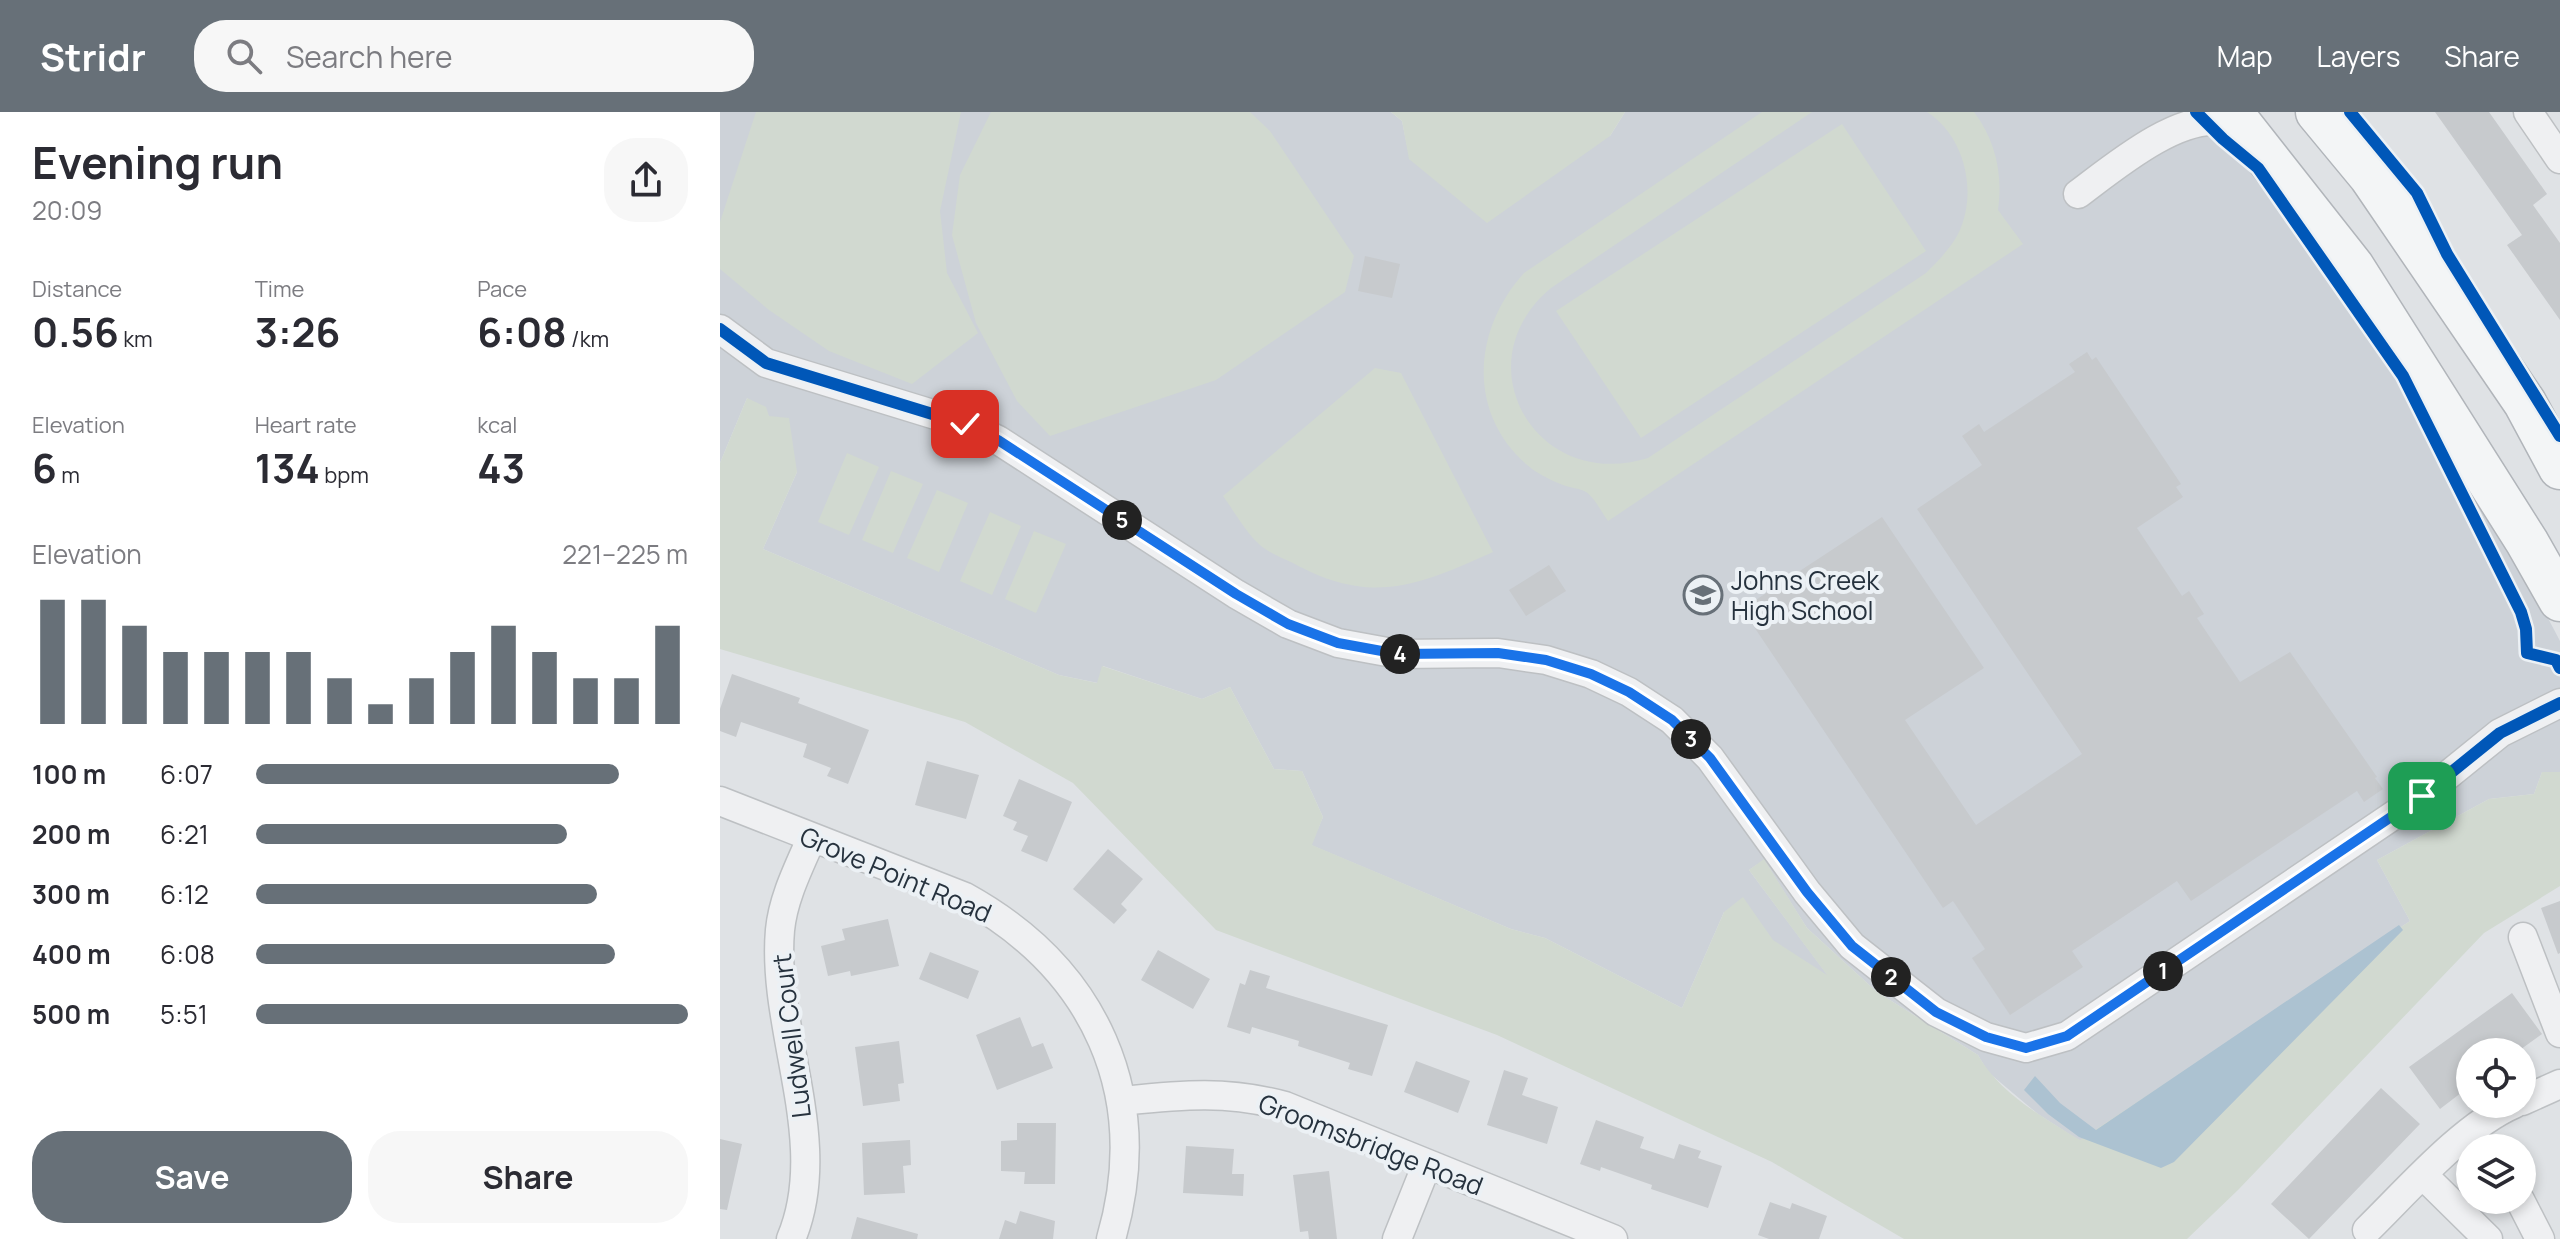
<!DOCTYPE html>
<html lang="en">
<head>
<meta charset="utf-8">
<style>
  :root { --surface:#fff; --page:#f7f7f7; --text:#2b2b33; --muted:#7c7c81; --accent:#677078 }
  body { margin:0; font-family:Manrope,sans-serif; background:var(--page); color:var(--text); height:100vh; display:flex; flex-direction:column; font-size:30px; white-space:nowrap }
  * { box-sizing:border-box; margin:0 }
  p { font-size:26px; color:var(--muted) }
  .icon { flex:none; width:44px; height:44px; fill:none; stroke:currentColor; stroke-width:2; stroke-linecap:round; stroke-linejoin:round }
  .map { position:relative; flex:1; overflow:hidden }
  .drawer { display:flex; flex-direction:column; background:var(--surface); width:720px }
  .drawer>* { flex:none }
  .controls { position:absolute; left:1736px; top:926px; display:grid; gap:16px }
  .controls a { display:grid; place-items:center; width:80px; height:80px; border-radius:50%; background:var(--surface); box-shadow:0 4px 12px #0003; font-size:40px }
  .pin { position:absolute; display:grid; place-items:center; width:68px; height:68px; color:#fff; margin:-34px; border-radius:16px; box-shadow:0 4px 12px #0006 }
  .km { position:absolute; width:40px; height:40px; margin:-20px; border-radius:50%; background:#222; color:#fff; font-size:22px; line-height:40px; text-align:center }
  .round { display:grid; place-items:center; flex:none; width:84px; height:84px; border-radius:32px; background:var(--page) }
  .head { display:flex; align-items:center; justify-content:space-between; height:136px; padding:0 32px }
  h1 { font-size:44px; font-weight:700; line-height:60px }
  .metrics { display:grid; grid-template-columns:repeat(3,1fr); gap:12px; height:136px; padding:8px 32px }
  .metrics div { display:grid; align-content:center }
  .metrics b { font-size:40px; font-weight:700 }
  .metrics small { font-size:22px; font-weight:400 }
  .metrics p { font-size:22px }
  .chart { height:224px; padding:16px 32px }
  .chart p { display:flex; justify-content:space-between }
  .chart svg { width:100%; height:144px; margin-top:8px; stroke:var(--accent); stroke-width:6 }
  .button { display:flex; gap:16px; margin-top:auto; padding:16px 32px }
  .button a { flex:1; height:92px; border-radius:32px; background:var(--accent); color:#fff; font-size:32px; font-weight:700; line-height:92px; text-align:center }
  .button a+a { background:var(--page); color:var(--text) }
  ul { padding:0 32px; list-style:none; font-size:26px }
  li { display:grid; grid-template-columns:128px 96px 1fr; align-items:center; height:60px }
  li i { height:20px; border-radius:10px; background:var(--accent) }
  header { display:flex; align-items:center; gap:48px; box-sizing:border-box; height:112px; padding:0 40px; background:var(--accent); color:#fff }
  header strong { font-size:38px }
  nav { display:flex; gap:44px; margin-inline-start:auto; font-size:28px }
  .search { width:560px; height:72px; background:var(--page); display:flex; align-items:center; gap:20px; box-sizing:border-box; padding:0 28px; border-radius:32px; color:var(--muted); font-size:30px }
  main { display:flex; flex:1; min-height:0 }
  .map>svg:first-child { display:block }
</style>
</head>
<body>
<header>
<strong>Stridr</strong>
<div class="search"><svg class="icon" aria-label="search" viewBox="0 0 24 24"><circle cx="10" cy="10" r="6"/><path d="M15 15l6 6"/></svg>Search here</div>
<nav><a>Map</a><a>Layers</a><a>Share</a></nav>
</header>
<main>
<section class="drawer">
<div class="head"><div><h1>Evening run</h1><p>20:09</p></div><a class="round"><svg class="icon" aria-label="share" viewBox="0 0 24 24"><path d="M12 15V3M7 8l5-5 5 5M5 13v7h14v-7"/></svg></a></div>
<div class="metrics">
<div><p>Distance</p><b>0.56<small> km</small></b></div>
<div><p>Time</p><b>3:26</b></div>
<div><p>Pace</p><b>6:08<small> /km</small></b></div>
</div>
<div class="metrics">
<div><p>Elevation</p><b>6<small> m</small></b></div>
<div><p>Heart rate</p><b>134<small> bpm</small></b></div>
<div><p>kcal</p><b>43</b></div>
</div>
<div class="chart"><p><span>Elevation</span>221–225 m</p>
<svg viewBox="0 0 160 44" preserveAspectRatio="none"><path d="M5 44V6M15 44V6M25 44V14M35 44V22M45 44V22M55 44V22M65 44V22M75 44V30M85 44V38M95 44V30M105 44V22M115 44V14M125 44V22M135 44V30M145 44V30M155 44V14"/></svg>
</div>
<ul>
<li><b>100 m</b>6:07<i style="width:84%"></i></li>
<li><b>200 m</b>6:21<i style="width:72%"></i></li>
<li><b>300 m</b>6:12<i style="width:79%"></i></li>
<li><b>400 m</b>6:08<i style="width:83%"></i></li>
<li><b>500 m</b>5:51<i style="width:100%"></i></li>
</ul>
<div class="button"><a>Save</a><a>Share</a></div>
</section>
<div class="map">
<svg width="1840" height="1127" viewBox="0 0 1840 1127">
  <rect width="100%" height="100%" fill="#dfe2e5"/>
  <!-- built -->
  <path fill="#cdd2d8" d="M0 0H671L682 9 690 48 890 24 905 0H1485L1691 245 1840 529V660H1822L1814 682 1769 687 1657 748 1690 809 1360 1029 1318 1002 1268 960 1258 943 1157 880 1087 816 1044 748 1029 758 1109 865 1004 800 962 896 825 826 791 817 591 733 603 705 582 659 554 657 510 575 482 587 383 554 378 571 339 563 43 437 77 360 49 304 27 286 0 351Z"/>
  <!-- green -->
  <path fill="#d1d9d0" d="M36 0H241L220 99 227 161 258 221 192 272 109 239 49 198 0 157V110Z
    M271 0H530L550 19 634 144 625 180 496 268 330 324 297 289 256 211 232 123 240 63Z
    M671 0H905L890 24 767 111 689 47 682 9Z
    M1042 0H1092L831 176C741 251 816 381 928 346L1206 161C1218 149 1230 137 1238 122 1258 82 1246 25 1207 0H1254C1276 29 1283 63 1278 98L1303 132 888 409C882 401 875 386 866 380 860 376 850 376 843 373 830 368 816 361 806 352 746 299 754 216 804 161Z
    M1122 12 1206 139 921 326 836 199Z
    M655 256 681 261 773 440C698 474 651 494 573 451 563 446 549 441 540 433 526 421 514 399 503 384Z
    M27 286 46 295 49 304 69 306 77 360 43 437 339 563 377 571 382 554 482 587 510 575 554 657 582 659 603 705 592 733 791 817 825 826 962 896 1004 800 1023 785 1053 828 1107 863 1029 758 1044 747 1087 816 1157 880 1258 943C1279 981 1324 1006 1360 1028L1690 809 1657 748 1769 687 1814 682 1822 660H1840V774L1764 821 1518 1078 1467 1127H1184L1052 1050 777 923 496 818 353 671 245 610 0 537V351Z
    M127 341 159 355 129 423 98 410Z
    M171 359 203 372 173 441 142 428Z
    M217 378 248 391 219 460 187 446Z
    M270 400 301 414 272 483 240 469Z
    M314 419 346 432 316 501 285 487Z"/>
  <!-- water -->
  <path fill="#acc2d1" d="M1679 813 1683 818 1454 1050 1441 1056 1359 1025 1328 1002 1304 978 1315 964 1340 991 1376 1018Z"/>
  <!-- building -->
  <path fill="#c7cacd" d="M1715 0H1769L1827 82 1813 93 1840 131V208L1787 133 1802 123Z
    M645 144 680 152 672 186 638 179Z
    M1367 240 1372 248 1376 245 1461 372 1456 375 1463 385 1417 416 1462 484 1469 479 1484 502 1477 506 1520 570 1570 540 1657 665 1655 666 1663 677 1644 690 1637 679 1471 789 1457 769 1352 839 1363 855 1290 903 1252 846 1265 837 1233 789 1223 796 1022 497 1162 405 1264 556 1185 608 1256 713 1362 642 1197 397 1262 353 1242 324 1259 312 1264 320 1355 260 1349 252Z
    M829 453 846 479 806 504 789 478Z
    M12 562 80 586 78 591 149 618 128 672 107 664 111 656 83 645 87 632 21 610 16 625 0 619V597Z
    M207 649 259 663 246 707 195 693Z
    M299 667 352 690 327 750 301 739 308 724 293 718 297 710 283 704Z
    M388 737 423 767 401 792 407 798 394 812 353 777Z
    M1840 789V841L1838 842 1821 796Z
    M168 807 179 854 131 864 130 859 108 864 101 834 125 828 122 817Z
    M438 838 490 867 473 897 421 868Z
    M210 840 259 859 248 887 199 867Z
    M530 858 550 864 546 876 668 913 652 964 628 957 630 951 578 934 579 929 532 915 530 922 507 915 520 871 525 873Z
    M1792 881 1822 922 1797 940H1750V974L1720 997 1689 955Z
    M300 905 312 935 323 931 333 956 277 978 256 923Z
    M179 929 184 971 178 972 180 989 143 994 135 935Z
    M696 949 750 969 738 1001 684 980Z
    M784 958 808 966 802 983 838 995 827 1032 767 1013Z
    M1661 976 1700 1012 1589 1127 1551 1092Z
    M876 1008 924 1025 920 1036 954 1047 959 1032 981 1039 978 1046 1002 1054 988 1096 931 1077 932 1073 881 1055 880 1059 860 1052Z
    M297 1011H336L335 1072H304L305 1060 281 1059V1029L297 1028Z
    M0 1027 22 1032 7 1098 0 1097Z
    M190 1028 191 1053 183 1054 185 1081 144 1083 142 1031Z
    M466 1034 514 1037 512 1062H524L523 1084 463 1081Z
    M609 1059 617 1127H589L588 1119 580 1120 573 1063Z
    M1050 1090 1070 1097 1072 1091 1107 1104 1099 1127H1049L1038 1123Z
    M300 1099 335 1109 333 1127H279L285 1108 296 1112Z
    M137 1105 198 1122 197 1127H131Z"/>
  <g fill="none" stroke-linecap="round" stroke-linejoin="round">
    <defs>
      <path id="minor" d="M1808 0 1840 47
        M1358 82C1393 56 1458 1 1503 10 1511 12 1519 17 1526 20
        M0 217 46 251 245 312 278 328 516 482 568 512 618 531 678 542 778 541 826 548 871 562 909 580 952 608 990 646 1087 780 1132 834 1216 900 1266 925 1306 936 1347 924 1702 684 1780 621 1840 591
        M0 689 245 785C375 857 433 982 391 1127
        M1803 825 1840 921
        M401 989C461 983 506 978 565 994L893 1127
        M1802 989 1840 972
        M1703 1063 1768 1127
        M1800 1088 1820 1127
        M1647 1118C1687 1079 1743 1014 1794 992
        M71 1127C112 1030 51 919 60 818 63 786 79 755 92 725
        M677 1127 707 1052"/>
      <path id="highway" d="M1511 0 1633 155 1807 430 1840 488
        M1597 0 1650 64 1805 291 1840 356"/>
    </defs>
    <!-- minor casing -->
    <use href="#minor" stroke="#bdc0c3" stroke-width="31"/>
    <!-- highway casing -->
    <use href="#highway" stroke="#b1b5ba" stroke-width="45"/>
    <!-- minor -->
    <use href="#minor" stroke="#eff0f2" stroke-width="28"/>
    <!-- highway -->
    <use href="#highway" stroke="#f3f5f6" stroke-width="42"/>
    <defs>
      <path id="cycleway" d="M1476 0 1503 27 1538 56 1683 264 1801 500 1806 517 1807 541 1836 548 1840 556
        M1630 0 1697 81 1727 142 1840 324
        M0 217 46 251 245 312 278 328 516 482 568 512 618 531 678 542 778 541 826 548 871 562 909 580 952 608 990 646 1087 780 1132 834 1216 900 1266 925 1306 936 1347 924 1702 684 1780 621 1840 591"/>
    </defs>
    <!-- cycleway casing -->
    <use href="#cycleway" stroke="#ecf1f5" stroke-width="17"/>
    <!-- cycleway -->
    <use href="#cycleway" stroke="#0057b8" stroke-width="12"/>
  </g>
  <g fill="none" stroke-linecap="round" stroke-linejoin="round">
    <defs>
      <path id="route" d="M245 312 278 328 516 482 568 512 618 531 678 542 778 541 826 548 871 562 909 580 952 608 990 646 1087 780 1132 834 1216 900 1266 925 1306 936 1347 924 1702 684"/>
    </defs>
    <!-- route casing -->
    <use href="#route" stroke="#fff" stroke-width="16"/>
    <!-- route -->
    <use href="#route" stroke="#1a73e8" stroke-width="10"/>
  </g>
  <!-- icons -->
  <defs>
    <symbol id="school-ring" viewBox="-11 -11 22 22"><circle r="9.5" fill="#ecf1f5" stroke="#677078" stroke-width="1.5"/><path d="M0-5L7-2L0 1L-7-2ZM-4 1L0 2.5L4 1V4Q0 6-4 4Z" fill="#677078"/></symbol>
  </defs>
  <g fill-rule="evenodd">
    <use href="#school-ring" x="961" y="461" width="44" height="44"/>
  </g>
  <g text-anchor="middle" dominant-baseline="central" stroke-width="8" stroke-linejoin="round" paint-order="stroke">
    <!-- poi labels -->
    <g font-size="26" fill="#26323e" stroke="#ecf1f5" text-anchor="start">
      <text x="1011" y="468">Johns Creek<tspan x="1011" dy="30">High School</tspan></text>
    </g>
    <!-- street labels -->
    <g font-size="26" fill="#26323e" stroke="#ecf1f5">
      <text transform="translate(176 762) rotate(23)">Grove Point Road</text>
      <text transform="translate(71 924) rotate(-97)">Ludwell Court</text>
      <text transform="translate(651 1032) rotate(21)">Groomsbridge Road</text>
    </g>
  </g>
</svg>
<div class="controls">
<a><svg class="icon" aria-label="locate" viewBox="0 0 24 24"><circle cx="12" cy="12" r="6"/><path d="M12 2v4M12 18v4M2 12h4M18 12h4"/></svg></a>
<a><svg class="icon" aria-label="layers" viewBox="0 0 24 24"><path d="M12 4l9 5-9 5-9-5zM3 14l9 5 9-5"/></svg></a>
</div>
<div class="pin" style="left:1702px;top:684px;background:#1e9e55"><svg class="icon" aria-label="arrive" viewBox="0 0 24 24"><path d="M6 21V4h12l-3 4 3 4H6"/></svg></div>
<div class="pin" style="left:245px;top:312px;background:#d93025"><svg class="icon" aria-label="check" viewBox="0 0 24 24"><path d="M5 12l5 5 9-10"/></svg></div>
<b class="km" style="left:1443px;top:859px">1</b>
<b class="km" style="left:1171px;top:865px">2</b>
<b class="km" style="left:971px;top:627px">3</b>
<b class="km" style="left:680px;top:542px">4</b>
<b class="km" style="left:402px;top:408px">5</b>
</div>
</main>
</body>
</html>
